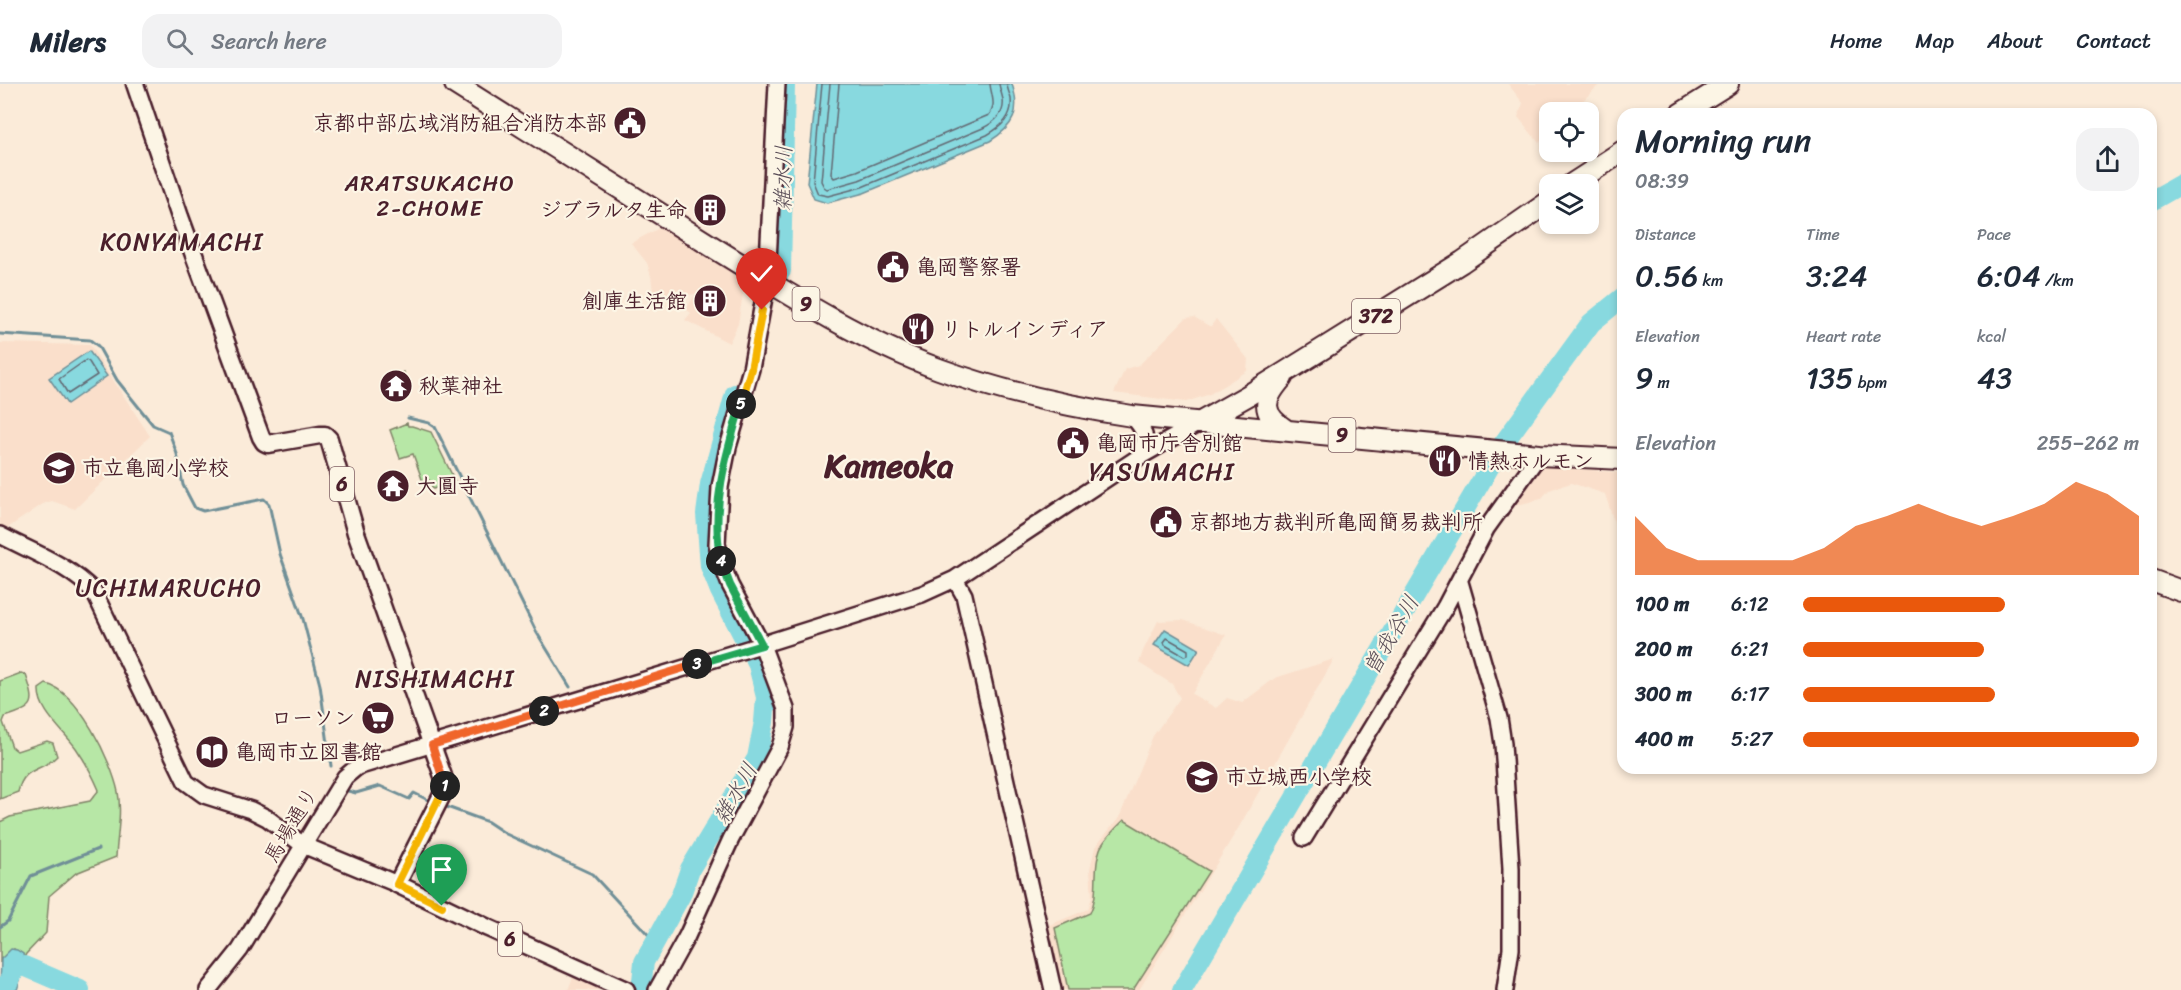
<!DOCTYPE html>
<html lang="en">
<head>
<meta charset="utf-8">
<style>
  :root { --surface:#fff; --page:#f2f2f3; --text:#1f2937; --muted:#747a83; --line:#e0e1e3; --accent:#ea580c }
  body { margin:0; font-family:Sriracha,"Klee One",sans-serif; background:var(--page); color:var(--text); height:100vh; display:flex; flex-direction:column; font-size:22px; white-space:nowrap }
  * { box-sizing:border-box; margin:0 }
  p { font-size:20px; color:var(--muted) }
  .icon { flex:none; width:33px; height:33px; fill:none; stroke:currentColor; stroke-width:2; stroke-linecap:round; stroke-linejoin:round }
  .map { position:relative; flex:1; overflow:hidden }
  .panel { position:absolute; left:1617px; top:24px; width:540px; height:666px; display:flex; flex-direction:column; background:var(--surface); border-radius:18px; box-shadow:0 3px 9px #0003 }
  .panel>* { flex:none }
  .fabs { position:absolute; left:1539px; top:18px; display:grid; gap:12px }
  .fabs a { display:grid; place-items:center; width:60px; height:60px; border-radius:12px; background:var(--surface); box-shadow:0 3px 9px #0003; font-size:30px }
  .pin { position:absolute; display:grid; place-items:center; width:51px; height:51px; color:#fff; margin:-62px -26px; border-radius:50% 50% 50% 0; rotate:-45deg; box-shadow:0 0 6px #0007 }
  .pin .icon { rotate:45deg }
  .km { position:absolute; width:30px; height:30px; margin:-15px; border-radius:50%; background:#222; color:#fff; font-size:16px; line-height:30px; text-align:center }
  .round { display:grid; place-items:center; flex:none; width:63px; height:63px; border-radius:18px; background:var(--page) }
  .summary { display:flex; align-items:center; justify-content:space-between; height:102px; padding:0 18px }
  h1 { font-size:33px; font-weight:600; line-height:45px }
  .metrics { display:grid; grid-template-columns:repeat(3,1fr); gap:9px; height:102px; padding:6px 18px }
  .metrics div { display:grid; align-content:center }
  .metrics b { font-size:30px; font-weight:600 }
  .metrics small { font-size:16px; font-weight:400 }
  .metrics p { font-size:16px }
  .chart { height:168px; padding:12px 18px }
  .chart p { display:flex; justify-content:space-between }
  .chart svg { width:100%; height:108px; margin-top:6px; fill:var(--accent); opacity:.7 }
  ul { padding:0 18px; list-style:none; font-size:20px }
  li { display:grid; grid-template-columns:96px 72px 1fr; align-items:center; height:45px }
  li i { height:15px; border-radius:8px; background:var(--accent) }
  header { display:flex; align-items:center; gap:36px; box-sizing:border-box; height:84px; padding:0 30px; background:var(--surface); border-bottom:2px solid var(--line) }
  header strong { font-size:28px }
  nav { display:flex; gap:33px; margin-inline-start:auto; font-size:21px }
  .search { width:420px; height:54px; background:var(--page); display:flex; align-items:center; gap:15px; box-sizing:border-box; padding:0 21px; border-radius:18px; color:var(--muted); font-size:22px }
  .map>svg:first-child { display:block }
</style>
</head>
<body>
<header>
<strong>Milers</strong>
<div class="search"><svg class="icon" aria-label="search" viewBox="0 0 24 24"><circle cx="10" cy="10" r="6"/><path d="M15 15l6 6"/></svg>Search here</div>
<nav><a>Home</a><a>Map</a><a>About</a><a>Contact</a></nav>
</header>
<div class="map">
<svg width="2181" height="906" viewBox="0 0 2181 906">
  <rect width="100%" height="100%" fill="#fbebd9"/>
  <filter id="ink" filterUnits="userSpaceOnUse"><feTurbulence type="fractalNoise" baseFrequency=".0167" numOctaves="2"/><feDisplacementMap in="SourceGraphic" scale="12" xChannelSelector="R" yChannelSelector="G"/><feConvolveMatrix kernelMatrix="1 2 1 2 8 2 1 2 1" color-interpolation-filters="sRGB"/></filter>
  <g filter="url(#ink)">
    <!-- built -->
    <path fill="#fadfcb" d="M1508 0H1600L1571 28H1550L1549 49 1539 59 1518 33 1523 19Z
      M663 142 745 198 738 240 729 259 685 236 691 229 686 225 696 210 654 215 651 192 647 179 631 159Z
      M1194 233 1209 242H1211L1216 235 1248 275 1247 287 1210 310 1186 318 1114 309 1125 285 1139 281 1186 234Z
      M0 259 90 261 150 352 75 425 52 417 43 420 6 445 0 442Z
      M1536 381 1623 389V451L1618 450 1605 410 1571 399 1549 406 1541 415 1509 423Z
      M1183 536 1226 551 1192 610 1216 624 1227 614 1242 619 1275 594 1334 575 1239 743 1139 906H1061L1047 842 1088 825 1092 813 1090 785 1095 763 1119 734 1153 652 1180 614 1172 600 1139 579 1143 567 1158 537Z
      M575 888 609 906H568Z"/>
    <!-- green -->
    <path fill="#b7e7a6" stroke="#808368" stroke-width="1.5" d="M404 288 407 312 398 314 389 309 384 295Z
      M407 339 408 342H412L431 348 455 397 433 405 429 396 423 398 413 370 400 374 390 346Z
      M21 589 26 591C36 621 36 623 5 633L3 638 12 663 17 667 47 657 53 659 57 672C41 689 24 681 18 708L0 715V597Z
      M46 600C78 607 112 678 118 708 122 729 117 752 116 773L76 789 49 812 46 849 26 870 24 874 23 870 14 865 1 875 0 879V738L10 733 90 717 99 706C93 692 85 677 76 664 64 647 38 627 39 605Z
      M1124 736 1209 787 1133 906H1068L1055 844 1090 829C1100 809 1092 787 1100 765 1104 755 1116 744 1124 736Z"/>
    <!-- water -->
    <path fill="#88d9df" stroke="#6f8f97" stroke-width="1.5" d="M817 0H1012C1021 28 1014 42 990 57L864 109 827 119 814 115 807 99Z
      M89 267 107 292 67 320 49 294Z
      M1165 545 1199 565 1189 581 1154 561Z
      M11 865 17 866 23 870 25 880 17 906H0L1 875Z"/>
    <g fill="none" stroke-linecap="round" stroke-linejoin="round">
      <!-- shore -->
      <path stroke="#636973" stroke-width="1.5" d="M822 0 813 98 818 110 828 112 862 103 987 51C1001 43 1013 33 1011 15 1010 10 1007 5 1007 0
        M830 0 821 97 824 103 827 105 859 96 983 44C995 38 1005 30 1003 16 1002 10 1000 6 999 0
        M839 0 831 90 834 94 857 87 989 31C997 21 991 11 990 0
        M86 276 89 278 97 291 68 310 59 295Z
        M1167 554 1188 566V571L1184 572 1165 561 1164 558Z"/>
      <!-- stream -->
      <path stroke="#6f8f97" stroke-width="3" d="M0 250 90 256 98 262 117 296 153 341 169 348 177 370 183 401 195 424 203 427 264 415 269 420 280 470 303 535 320 601 331 682
        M408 334 429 339 435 343 537 549 570 603
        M348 707 356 709 380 702 409 715 414 709 432 718
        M447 723 488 738 506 750 592 790 656 859
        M0 843 8 837 31 792 98 765"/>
      <!-- river -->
      <path stroke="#88d9df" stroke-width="20" d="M2151 117 2181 100
        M781 187 785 0
        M3 906 16 885 24 882 80 906
        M641 906 644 878 681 811 690 785 757 674 764 638 766 613 758 581 720 507 710 482 706 430 710 400 735 310
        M1182 906 1503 360 1591 239 1623 213"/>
      <defs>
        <path id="secondary" d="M1132 332C1146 347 1148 354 1139 373
          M0 451C32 468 69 481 94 508L186 698 204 711 251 726 267 734 303 761 397 800
          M955 495 964 511 1053 906
          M1460 498 1499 634 1503 660 1511 784V865L1505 906
          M1304 754 1445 523 1486 445 1539 371
          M208 906 240 866 345 693 357 683 754 563 922 510 955 495 1139 373 1199 339
          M657 906 687 852 731 755 780 663 786 643V625L762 561 730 501 722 480 717 460 720 403 728 363 751 285 767 197 777 0"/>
        <path id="primary" d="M135 0 180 133 261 353 264 358 268 360 320 351H325L329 355 356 449 443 692 445 701 441 713 397 800 488 844 626 906"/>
        <path id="highway" d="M455 0C540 53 624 107 708 160 782 206 857 255 939 285 1002 308 1066 322 1132 332L1539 371 1623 375
          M1680 30 1728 0
          M1572 100 1623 67
          M1282 294C1263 316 1260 329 1286 346
          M1199 339 1247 312 1462 178 1550 117
          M2151 496 2181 507"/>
      </defs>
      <!-- secondary casing -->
      <use href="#secondary" stroke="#4a1f2b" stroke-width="20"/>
      <!-- primary casing -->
      <use href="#primary" stroke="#4a1f2b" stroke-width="21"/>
      <!-- highway casing -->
      <use href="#highway" stroke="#4a1f2b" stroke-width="24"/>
      <!-- secondary -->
      <use href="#secondary" stroke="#fcf5e5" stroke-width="15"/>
      <!-- primary -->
      <use href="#primary" stroke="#fcf5e5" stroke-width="16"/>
      <!-- highway -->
      <use href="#highway" stroke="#fcf5e5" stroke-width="20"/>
    </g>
  </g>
  <g fill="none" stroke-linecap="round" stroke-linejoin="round" filter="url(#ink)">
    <defs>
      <path id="split-1" d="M442 822 397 800 445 702"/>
      <path id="split-2" d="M445 702 432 661 544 627"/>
      <path id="split-3" d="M544 627 697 580"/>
      <path id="split-4" d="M697 580 762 561 730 501 721 477"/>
      <path id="split-5" d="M721 477C710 425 726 370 741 320"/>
      <path id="split-6" d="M741 320 751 285 762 226"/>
    </defs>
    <!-- split-1 casing -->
    <use href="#split-1" stroke="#fff" stroke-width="12"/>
    <!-- split-2 casing -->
    <use href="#split-2" stroke="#fff" stroke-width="12"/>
    <!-- split-3 casing -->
    <use href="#split-3" stroke="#fff" stroke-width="12"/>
    <!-- split-4 casing -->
    <use href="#split-4" stroke="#fff" stroke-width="12"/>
    <!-- split-5 casing -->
    <use href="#split-5" stroke="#fff" stroke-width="12"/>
    <!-- split-6 casing -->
    <use href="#split-6" stroke="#fff" stroke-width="12"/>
    <!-- split-1 -->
    <use href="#split-1" stroke="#f5b400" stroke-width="8"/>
    <!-- split-2 -->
    <use href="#split-2" stroke="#f0652b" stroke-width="8"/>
    <!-- split-3 -->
    <use href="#split-3" stroke="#f0652b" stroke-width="8"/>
    <!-- split-4 -->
    <use href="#split-4" stroke="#22a559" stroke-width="8"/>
    <!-- split-5 -->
    <use href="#split-5" stroke="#22a559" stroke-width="8"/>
    <!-- split-6 -->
    <use href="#split-6" stroke="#f5b400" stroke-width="8"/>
  </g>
  <!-- icons -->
  <defs>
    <symbol id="civic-disc" viewBox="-11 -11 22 22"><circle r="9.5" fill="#4a1f2b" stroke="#fcf5e5"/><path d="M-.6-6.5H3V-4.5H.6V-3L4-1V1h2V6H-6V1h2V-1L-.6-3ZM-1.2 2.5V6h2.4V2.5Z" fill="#fff"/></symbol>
    <symbol id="building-disc" viewBox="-11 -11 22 22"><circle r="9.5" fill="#4a1f2b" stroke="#fcf5e5"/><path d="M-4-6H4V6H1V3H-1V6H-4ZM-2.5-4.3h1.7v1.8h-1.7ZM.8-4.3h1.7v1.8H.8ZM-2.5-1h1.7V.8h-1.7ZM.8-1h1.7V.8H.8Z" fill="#fff"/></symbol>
    <symbol id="restaurant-disc" viewBox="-11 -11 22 22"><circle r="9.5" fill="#4a1f2b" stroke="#fcf5e5"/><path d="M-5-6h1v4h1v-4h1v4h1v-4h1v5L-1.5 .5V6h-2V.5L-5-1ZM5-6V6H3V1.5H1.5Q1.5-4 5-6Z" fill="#fff"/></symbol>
    <symbol id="temple-disc" viewBox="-11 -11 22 22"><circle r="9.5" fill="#4a1f2b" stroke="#fcf5e5"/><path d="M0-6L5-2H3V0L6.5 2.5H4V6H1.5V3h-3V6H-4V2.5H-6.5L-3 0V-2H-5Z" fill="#fff"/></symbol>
    <symbol id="school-disc" viewBox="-11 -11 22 22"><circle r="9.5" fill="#4a1f2b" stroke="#fcf5e5"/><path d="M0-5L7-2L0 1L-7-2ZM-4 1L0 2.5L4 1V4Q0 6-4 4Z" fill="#fff"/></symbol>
    <symbol id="supermarket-disc" viewBox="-11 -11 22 22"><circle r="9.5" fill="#4a1f2b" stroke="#fcf5e5"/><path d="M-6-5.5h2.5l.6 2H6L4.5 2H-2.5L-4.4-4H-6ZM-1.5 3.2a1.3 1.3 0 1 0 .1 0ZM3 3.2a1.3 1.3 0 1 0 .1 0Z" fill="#fff"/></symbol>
    <symbol id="library-disc" viewBox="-11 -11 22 22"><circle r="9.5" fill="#4a1f2b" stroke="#fcf5e5"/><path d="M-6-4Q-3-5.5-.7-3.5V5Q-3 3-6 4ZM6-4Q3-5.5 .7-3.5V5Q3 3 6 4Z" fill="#fff"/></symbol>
  </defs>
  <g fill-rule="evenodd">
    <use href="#civic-disc" x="611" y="20" width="38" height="38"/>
    <use href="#building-disc" x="691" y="107" width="38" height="38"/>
    <use href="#civic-disc" x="874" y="164" width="38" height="38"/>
    <use href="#building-disc" x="691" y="198" width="38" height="38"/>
    <use href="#restaurant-disc" x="899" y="226" width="38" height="38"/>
    <use href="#temple-disc" x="377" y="283" width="38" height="38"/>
    <use href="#civic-disc" x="1054" y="340" width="38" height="38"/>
    <use href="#restaurant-disc" x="1426" y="358" width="38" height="38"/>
    <use href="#school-disc" x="40" y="365" width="38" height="38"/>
    <use href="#temple-disc" x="374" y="383" width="38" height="38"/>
    <use href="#civic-disc" x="1147" y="419" width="38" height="38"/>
    <use href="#supermarket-disc" x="359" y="615" width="38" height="38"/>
    <use href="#library-disc" x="193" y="649" width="38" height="38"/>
    <use href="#school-disc" x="1183" y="674" width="38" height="38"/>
  </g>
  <g text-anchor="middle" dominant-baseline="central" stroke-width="4.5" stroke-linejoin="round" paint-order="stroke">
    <!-- shield labels -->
    <g fill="#fcf5e5" stroke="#7f5f63" stroke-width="1.5">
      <rect x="792.5" y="203" width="27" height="34" rx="4.5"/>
      <rect x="1352" y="215" width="48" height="34" rx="4.5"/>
      <rect x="1328.5" y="334" width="27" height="34" rx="4.5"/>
      <rect x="330" y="383" width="24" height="34" rx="4.5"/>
      <rect x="498" y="838" width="24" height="34" rx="4.5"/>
    </g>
    <g font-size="20" font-weight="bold" fill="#4a1f2b">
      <text x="806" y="220">9</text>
      <text x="1376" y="232">372</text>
      <text x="1342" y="351">9</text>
      <text x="342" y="400">6</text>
      <text x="510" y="855">6</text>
    </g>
    <!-- poi labels -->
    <g font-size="21" font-weight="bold" fill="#4a1f2b" stroke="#fcf5e5" text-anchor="start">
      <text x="607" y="39" text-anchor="end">京都中部広域消防組合消防本部</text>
      <text x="687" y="126" text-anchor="end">ジブラルタ生命</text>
      <text x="916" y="183">亀岡警察署</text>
      <text x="687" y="217" text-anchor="end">創庫生活館</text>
      <text x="941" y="245">リトルインディア</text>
      <text x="419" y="302">秋葉神社</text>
      <text x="1096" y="359">亀岡市庁舎別館</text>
      <text x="1468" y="377">情熱ホルモン</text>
      <text x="82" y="384">市立亀岡小学校</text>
      <text x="416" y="402">大圓寺</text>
      <text x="1189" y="438">京都地方裁判所亀岡簡易裁判所</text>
      <text x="355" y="634" text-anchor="end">ローソン</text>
      <text x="235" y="668">亀岡市立図書館</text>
      <text x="1225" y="693">市立城西小学校</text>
    </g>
    <!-- street labels -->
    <g font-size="21" fill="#4a1f2b" stroke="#fcf5e5">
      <text transform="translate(291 741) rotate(-59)">馬場通り</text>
    </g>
    <!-- water labels -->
    <g font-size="22" font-style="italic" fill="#5a4e58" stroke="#fcf5e5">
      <text transform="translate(783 94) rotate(-89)">雑水川</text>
      <text transform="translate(1391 551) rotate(-60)">曽我谷川</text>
      <text transform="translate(735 709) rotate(-60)">雑水川</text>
    </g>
    <!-- neighbourhood labels -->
    <g font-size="22" letter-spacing="1.5" fill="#4a1f2b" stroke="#fcf5e5">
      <text x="430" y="99">ARATSUKACHO<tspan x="430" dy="25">2-CHOME</tspan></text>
    </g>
    <!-- quarter labels -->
    <g font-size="24" letter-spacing="1.5" fill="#4a1f2b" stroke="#fcf5e5">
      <text x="182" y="158">KONYAMACHI</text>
      <text x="1162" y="388">YASUMACHI</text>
      <text x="169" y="504">UCHIMARUCHO</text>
      <text x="435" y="595">NISHIMACHI</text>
    </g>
    <!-- town labels -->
    <g font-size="33" font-weight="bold" fill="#4a1f2b" stroke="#fcf5e5">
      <text x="889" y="382">Kameoka</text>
    </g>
  </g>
</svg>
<div class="fabs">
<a><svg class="icon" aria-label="locate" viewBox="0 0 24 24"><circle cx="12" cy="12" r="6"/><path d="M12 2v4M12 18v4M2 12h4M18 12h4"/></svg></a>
<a><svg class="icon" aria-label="layers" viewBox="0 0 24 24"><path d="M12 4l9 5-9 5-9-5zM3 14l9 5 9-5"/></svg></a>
</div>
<div class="pin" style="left:442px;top:822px;background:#1e9e55"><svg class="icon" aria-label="arrive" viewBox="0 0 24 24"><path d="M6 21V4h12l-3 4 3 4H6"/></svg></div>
<div class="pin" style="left:762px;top:226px;background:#d93025"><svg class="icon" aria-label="check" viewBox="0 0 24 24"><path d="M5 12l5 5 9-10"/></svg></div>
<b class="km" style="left:445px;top:702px">1</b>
<b class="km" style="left:544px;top:627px">2</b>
<b class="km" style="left:697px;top:580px">3</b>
<b class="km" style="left:721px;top:477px">4</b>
<b class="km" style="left:741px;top:320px">5</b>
<section class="panel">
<div class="summary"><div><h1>Morning run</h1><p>08:39</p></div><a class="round"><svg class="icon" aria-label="share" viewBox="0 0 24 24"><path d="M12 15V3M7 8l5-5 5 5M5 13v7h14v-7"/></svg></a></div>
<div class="metrics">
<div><p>Distance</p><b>0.56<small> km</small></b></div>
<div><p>Time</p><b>3:24</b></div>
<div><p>Pace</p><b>6:04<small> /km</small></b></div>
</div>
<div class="metrics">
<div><p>Elevation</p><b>9<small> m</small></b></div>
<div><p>Heart rate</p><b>135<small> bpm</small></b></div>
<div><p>kcal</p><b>43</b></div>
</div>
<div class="chart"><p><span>Elevation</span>255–262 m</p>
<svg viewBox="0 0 160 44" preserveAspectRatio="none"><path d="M0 44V20L10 33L20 38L30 38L40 38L50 38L60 33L70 24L80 20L90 15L100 20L110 24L120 20L130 15L140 6L150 11L160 20V44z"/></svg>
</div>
<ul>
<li><b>100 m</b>6:12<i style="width:60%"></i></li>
<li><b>200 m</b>6:21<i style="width:54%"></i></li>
<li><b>300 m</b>6:17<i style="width:57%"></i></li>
<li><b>400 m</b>5:27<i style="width:100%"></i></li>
</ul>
</section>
</div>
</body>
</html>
